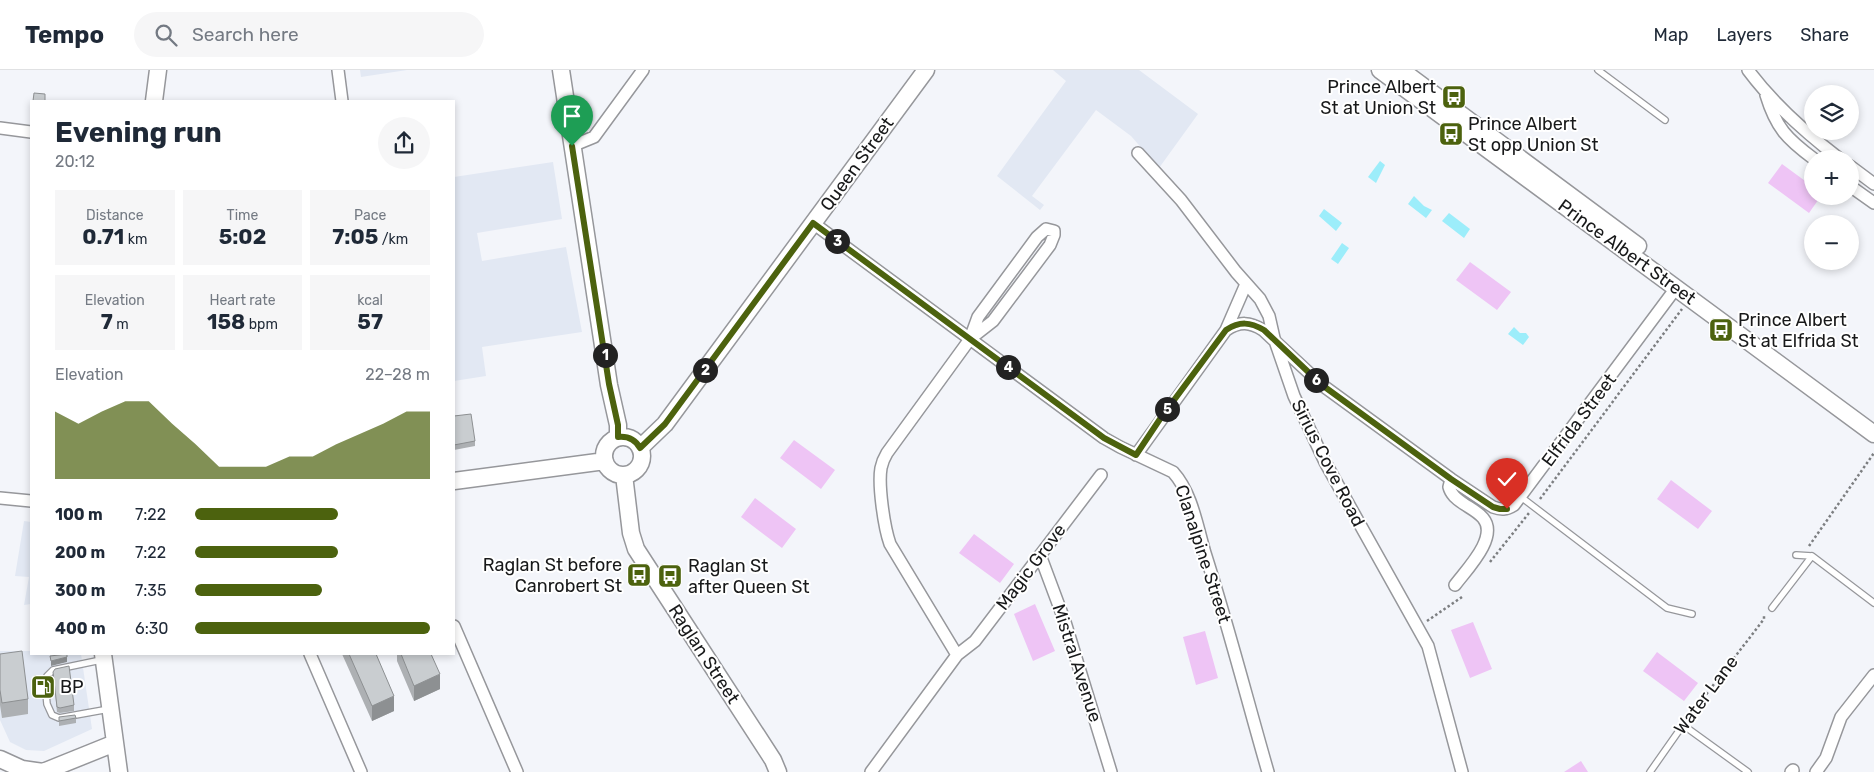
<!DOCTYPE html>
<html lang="en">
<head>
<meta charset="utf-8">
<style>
  :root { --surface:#fff; --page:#f6f6f7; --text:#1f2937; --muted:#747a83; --line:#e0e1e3; --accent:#4c620e }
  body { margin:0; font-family:Rubik,sans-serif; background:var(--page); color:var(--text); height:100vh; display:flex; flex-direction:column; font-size:19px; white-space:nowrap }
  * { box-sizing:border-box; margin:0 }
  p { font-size:16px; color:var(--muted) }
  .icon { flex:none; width:28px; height:28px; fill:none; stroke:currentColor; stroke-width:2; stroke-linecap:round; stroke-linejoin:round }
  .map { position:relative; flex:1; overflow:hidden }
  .panel { position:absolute; left:30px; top:30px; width:425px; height:555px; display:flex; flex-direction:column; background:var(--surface); border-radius:0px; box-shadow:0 2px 8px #0003 }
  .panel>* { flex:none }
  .tools { position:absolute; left:1804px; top:15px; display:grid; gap:10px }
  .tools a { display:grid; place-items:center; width:55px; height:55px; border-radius:50%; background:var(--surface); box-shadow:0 2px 8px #0003; font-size:25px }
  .pin { position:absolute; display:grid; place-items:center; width:42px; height:42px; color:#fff; margin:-51px -21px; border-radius:50% 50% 50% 0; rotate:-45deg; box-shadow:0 0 5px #0007 }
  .pin .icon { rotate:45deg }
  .km { position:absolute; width:25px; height:25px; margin:-12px; border-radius:50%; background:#222; color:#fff; font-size:14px; line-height:25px; text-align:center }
  .round { display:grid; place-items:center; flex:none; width:52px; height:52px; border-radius:26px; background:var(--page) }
  .head { display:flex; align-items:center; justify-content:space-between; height:85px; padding:0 25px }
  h1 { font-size:28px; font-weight:700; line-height:38px }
  .stats { display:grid; grid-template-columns:repeat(3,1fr); gap:8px; height:85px; padding:5px 25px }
  .stats div { display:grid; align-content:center; border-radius:0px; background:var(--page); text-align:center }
  .stats b { font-size:21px; font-weight:700 }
  .stats small { font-size:14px; font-weight:400 }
  .stats p { font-size:14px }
  .chart { height:140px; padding:10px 25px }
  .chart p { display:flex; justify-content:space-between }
  .chart svg { width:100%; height:90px; margin-top:5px; fill:var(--accent); opacity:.7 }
  ul { padding:0 25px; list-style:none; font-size:16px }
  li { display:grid; grid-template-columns:80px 60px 1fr; align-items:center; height:38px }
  li i { height:12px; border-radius:6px; background:var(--accent) }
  header { display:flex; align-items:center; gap:30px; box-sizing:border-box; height:70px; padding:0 25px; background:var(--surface); border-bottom:1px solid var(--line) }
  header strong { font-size:24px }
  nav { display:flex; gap:28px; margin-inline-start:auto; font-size:18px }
  .search { width:350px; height:45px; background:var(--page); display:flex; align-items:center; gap:12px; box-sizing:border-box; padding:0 18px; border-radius:28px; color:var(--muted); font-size:19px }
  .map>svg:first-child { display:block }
</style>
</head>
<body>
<header>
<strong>Tempo</strong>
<div class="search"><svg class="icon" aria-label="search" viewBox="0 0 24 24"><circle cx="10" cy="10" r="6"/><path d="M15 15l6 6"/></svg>Search here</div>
<nav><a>Map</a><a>Layers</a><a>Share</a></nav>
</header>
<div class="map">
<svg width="1874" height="702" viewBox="0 0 1874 702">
  <rect width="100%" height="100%" fill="#f3f5fa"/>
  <!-- built -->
  <path fill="#e2e8f3" d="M360 0H407L361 7Z
    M1053 0H1139L1198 44 1159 98 1131 66 1096 40 1032 126 1044 135 1040 140 997 106 1066 11Z
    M553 92 562 149 477 163 482 191 566 177 582 262 482 277 486 306 454 311V107Z
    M24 451 31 452V534L24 535 29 507 15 506Z
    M0 581H31V584H81L92 659 44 681 26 680 10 672 0 650Z"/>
  <!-- green -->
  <path fill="#eec4f5" d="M1782 94 1812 116V126H1821L1809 143 1768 113Z
    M1470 192 1511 222 1497 240 1456 210Z
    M794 370 835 400 821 419 780 388Z
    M1671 410 1712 441 1698 459 1657 429Z
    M755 428 796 459 782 478 741 447Z
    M974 464 1014 494 1000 513 959 483Z
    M1035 534 1055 581 1033 591 1014 544Z
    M1473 552 1492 599 1470 608 1451 560Z
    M1205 561 1218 608 1196 615 1183 567Z
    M1657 582 1698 613 1684 631 1643 601Z
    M1581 691 1588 702H1564Z"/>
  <!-- water -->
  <path fill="#9cedfa" d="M1380 91 1385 95 1376 113 1368 107Z
    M1414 126 1424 136 1432 140 1426 148 1408 134Z
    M1324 139 1342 153 1336 161 1319 146Z
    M1449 143 1470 159 1464 168 1442 151Z
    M1342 173 1349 178 1338 194 1331 189Z
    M1514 257 1520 263H1526L1529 267 1523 275 1508 264Z"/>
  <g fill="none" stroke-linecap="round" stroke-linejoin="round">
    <defs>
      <path id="lane" d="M1598 0 1665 50
        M1521 427 1667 538 1692 544
        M1796 485 1812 486 1874 533
        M1772 538 1812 486
        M101 590 53 600 47 606 45 613 47 634 52 645 59 648 109 639
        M1650 702 1683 655 1748 702"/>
      <path id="street" d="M338 0 342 31
        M1748 0C1774 35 1806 63 1840 89
        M1766 25C1776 58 1787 69 1814 89
        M0 58 31 62
        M572 76 594 67 643 0
        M1138 83 1181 130 1236 202 1260 229 1269 246 1274 268 1294 326 1325 392 1428 576 1462 702
        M1850 96 1874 114
        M1850 116 1874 133
        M813 153 1104 368 1120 377 1173 402C1192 423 1197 456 1205 483 1228 555 1247 629 1268 702
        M1226 260 1246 214
        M1136 385 1226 260C1240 251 1250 252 1263 260L1322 315 1451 409
        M0 428 31 431
        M1040 485 1065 552 1111 702
        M1455 515C1467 499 1499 467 1483 448 1478 442 1470 438 1464 434 1457 429 1451 425 1449 417L1451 409 1493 437C1501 440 1506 440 1514 435L1676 218
        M454 556 517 702
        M310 584 361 702
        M957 585 975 571 1101 405
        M871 702 957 585 890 474C884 457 878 415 881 398 882 393 884 388 887 383L970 269 978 247 1037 167 1046 159 1054 161V165L1050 175 993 251 970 269
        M1791 702 1793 700
        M1816 702 1826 688 1841 647 1874 605"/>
      <path id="secondary" d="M561 0 609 315 618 355V367
        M1380 0 1874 364
        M1401 0 1638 176
        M154 31 158 0
        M604 386a19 19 0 1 1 38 0a19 19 0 1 1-38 0Z
        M640 378 665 354 926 0
        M624 405 631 463 636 479 773 690 778 702
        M454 411 605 391
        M103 584 119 702
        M0 689 22 699 43 702 115 673"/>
    </defs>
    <!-- lane casing -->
    <use href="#lane" stroke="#96979b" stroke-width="8"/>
    <!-- street casing -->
    <use href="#street" stroke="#96979b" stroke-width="14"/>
    <!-- secondary casing -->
    <use href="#secondary" stroke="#96979b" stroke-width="19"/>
    <!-- path -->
    <path stroke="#7c7e80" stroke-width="2.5" stroke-dasharray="2.5 2.5" stroke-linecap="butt" d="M1540 429 1682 239
      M1809 476 1874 383
      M1490 492 1529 443
      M1427 551 1462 527
      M1688 648 1764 549V544"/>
    <!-- lane -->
    <use href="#lane" stroke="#fff" stroke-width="5.5"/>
    <!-- street -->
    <use href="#street" stroke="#fff" stroke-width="11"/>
    <!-- secondary -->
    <use href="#secondary" stroke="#fff" stroke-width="16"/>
  </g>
  <!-- wall -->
  <path fill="#adb0b3" d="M454 346 475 371V376L454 380Z
    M0 584 28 629V644L2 648 0 635Z
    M342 584H376L394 641 372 651Z
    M397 584H431L440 619 414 631 397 591Z
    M53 602 74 635V641L60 643 57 642Z
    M59 647 76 648V653L59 656Z"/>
  <!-- shaded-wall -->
  <path fill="#8d9092" d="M67 587V592L51 596V591Z
    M440 604V619L414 631V616Z
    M394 626V641L372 651V636Z"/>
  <!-- building -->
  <path fill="#c9cdd0" stroke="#8d9092" d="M34 23 45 24V31H33Z
    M471 344 475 371 454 375V346Z
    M22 581 28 629 2 633 0 620V584Z
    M67 584V587L51 591 50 586Z
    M349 584H376L394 626 372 636Z
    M401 584H431L440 604 414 616Z
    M69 596 74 635 60 638 57 637 53 602 55 599Z
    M75 645 76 648 59 651V647Z"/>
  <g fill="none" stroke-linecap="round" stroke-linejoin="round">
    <defs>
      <path id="route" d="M572 76 609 314 618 355V367C628 366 635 369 640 378L665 354 813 153 1104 368 1136 385 1160 349 1226 260C1240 251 1250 252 1264 260L1322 315 1451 409 1493 437 1500 439H1507"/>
    </defs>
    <!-- route casing -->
    <use href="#route" stroke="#fff" stroke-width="10"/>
    <!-- route -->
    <use href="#route" stroke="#4c620e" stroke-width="6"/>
  </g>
  <!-- icons -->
  <defs>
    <symbol id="bus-square" viewBox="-11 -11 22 22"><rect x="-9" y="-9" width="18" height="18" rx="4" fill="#4c620e" stroke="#fff"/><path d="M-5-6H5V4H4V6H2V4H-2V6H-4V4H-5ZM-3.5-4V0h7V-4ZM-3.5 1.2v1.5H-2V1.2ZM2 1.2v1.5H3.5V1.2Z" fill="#fff"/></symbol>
    <symbol id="fuel-square" viewBox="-11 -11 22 22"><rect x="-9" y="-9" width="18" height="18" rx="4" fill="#4c620e" stroke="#fff"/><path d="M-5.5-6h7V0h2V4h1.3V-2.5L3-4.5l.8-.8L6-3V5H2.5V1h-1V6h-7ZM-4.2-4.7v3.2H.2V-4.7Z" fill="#fff"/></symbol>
  </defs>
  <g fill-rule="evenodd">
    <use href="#bus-square" x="1440" y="13" width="28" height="28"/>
    <use href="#bus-square" x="1437" y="50" width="28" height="28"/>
    <use href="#bus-square" x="1707" y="246" width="28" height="28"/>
    <use href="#bus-square" x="625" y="491" width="28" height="28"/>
    <use href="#bus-square" x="656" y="492" width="28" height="28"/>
    <use href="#fuel-square" x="29" y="603" width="28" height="28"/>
  </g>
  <g text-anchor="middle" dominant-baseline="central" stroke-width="4" stroke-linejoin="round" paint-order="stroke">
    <!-- poi labels -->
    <g font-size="18" fill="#18191a" stroke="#fff" text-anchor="start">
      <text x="1436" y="17" text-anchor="end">Prince Albert<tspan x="1436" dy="21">St at Union St</tspan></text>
      <text x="1468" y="54">Prince Albert<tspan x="1468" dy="21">St opp Union St</tspan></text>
      <text x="1738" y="250">Prince Albert<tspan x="1738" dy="21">St at Elfrida St</tspan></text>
      <text x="622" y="495" text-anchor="end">Raglan St before<tspan x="622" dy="21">Canrobert St</tspan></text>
      <text x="688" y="496">Raglan St<tspan x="688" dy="21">after Queen St</tspan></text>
      <text x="60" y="617">BP</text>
    </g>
    <!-- street labels -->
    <g font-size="18" fill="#18191a" stroke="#fff">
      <text transform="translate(857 94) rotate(-54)">Queen Street</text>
      <text transform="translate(1627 182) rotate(36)">Prince Albert Street</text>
      <text transform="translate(1579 350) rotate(-53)">Elfrida Street</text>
      <text transform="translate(1328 393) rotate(63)">Sirius Cove Road</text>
      <text transform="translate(1203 484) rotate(72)">Clanalpine Street</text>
      <text transform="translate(1031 497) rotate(-53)">Magic Grove</text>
      <text transform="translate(704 584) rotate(57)">Raglan Street</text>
      <text transform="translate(1077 593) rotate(72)">Mistral Avenue</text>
      <text transform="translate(1706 625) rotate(-53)">Water Lane</text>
    </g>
  </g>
</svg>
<div class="tools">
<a><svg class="icon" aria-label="layers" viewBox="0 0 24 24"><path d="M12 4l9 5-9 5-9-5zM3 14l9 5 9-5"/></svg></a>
<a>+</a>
<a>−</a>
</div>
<div class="pin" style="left:572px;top:76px;background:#1e9e55"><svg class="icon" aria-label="arrive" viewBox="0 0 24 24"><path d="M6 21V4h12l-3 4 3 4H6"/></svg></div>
<div class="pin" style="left:1507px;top:439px;background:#d93025"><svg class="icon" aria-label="check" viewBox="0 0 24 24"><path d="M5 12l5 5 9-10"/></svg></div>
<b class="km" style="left:605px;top:285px">1</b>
<b class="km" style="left:705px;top:300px">2</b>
<b class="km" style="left:837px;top:171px">3</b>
<b class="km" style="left:1008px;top:297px">4</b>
<b class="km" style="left:1167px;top:339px">5</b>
<b class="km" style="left:1316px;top:310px">6</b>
<section class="panel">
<div class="head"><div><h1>Evening run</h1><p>20:12</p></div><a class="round"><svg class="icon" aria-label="share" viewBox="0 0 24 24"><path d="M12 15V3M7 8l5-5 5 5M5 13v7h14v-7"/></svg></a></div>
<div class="stats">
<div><p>Distance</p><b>0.71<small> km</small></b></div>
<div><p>Time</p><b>5:02</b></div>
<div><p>Pace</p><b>7:05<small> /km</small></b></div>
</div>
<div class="stats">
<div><p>Elevation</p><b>7<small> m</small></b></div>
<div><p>Heart rate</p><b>158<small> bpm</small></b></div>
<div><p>kcal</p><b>57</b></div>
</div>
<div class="chart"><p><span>Elevation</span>22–28 m</p>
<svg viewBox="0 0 160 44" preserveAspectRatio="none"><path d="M0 44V11L10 17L20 11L30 6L40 6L50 17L60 27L70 38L80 38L90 38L100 33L110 33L120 27L130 22L140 17L150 11L160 11V44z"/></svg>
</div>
<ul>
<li><b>100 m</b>7:22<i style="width:61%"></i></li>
<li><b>200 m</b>7:22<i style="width:61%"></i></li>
<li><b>300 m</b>7:35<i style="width:54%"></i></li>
<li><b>400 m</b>6:30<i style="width:100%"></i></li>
</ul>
</section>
</div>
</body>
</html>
